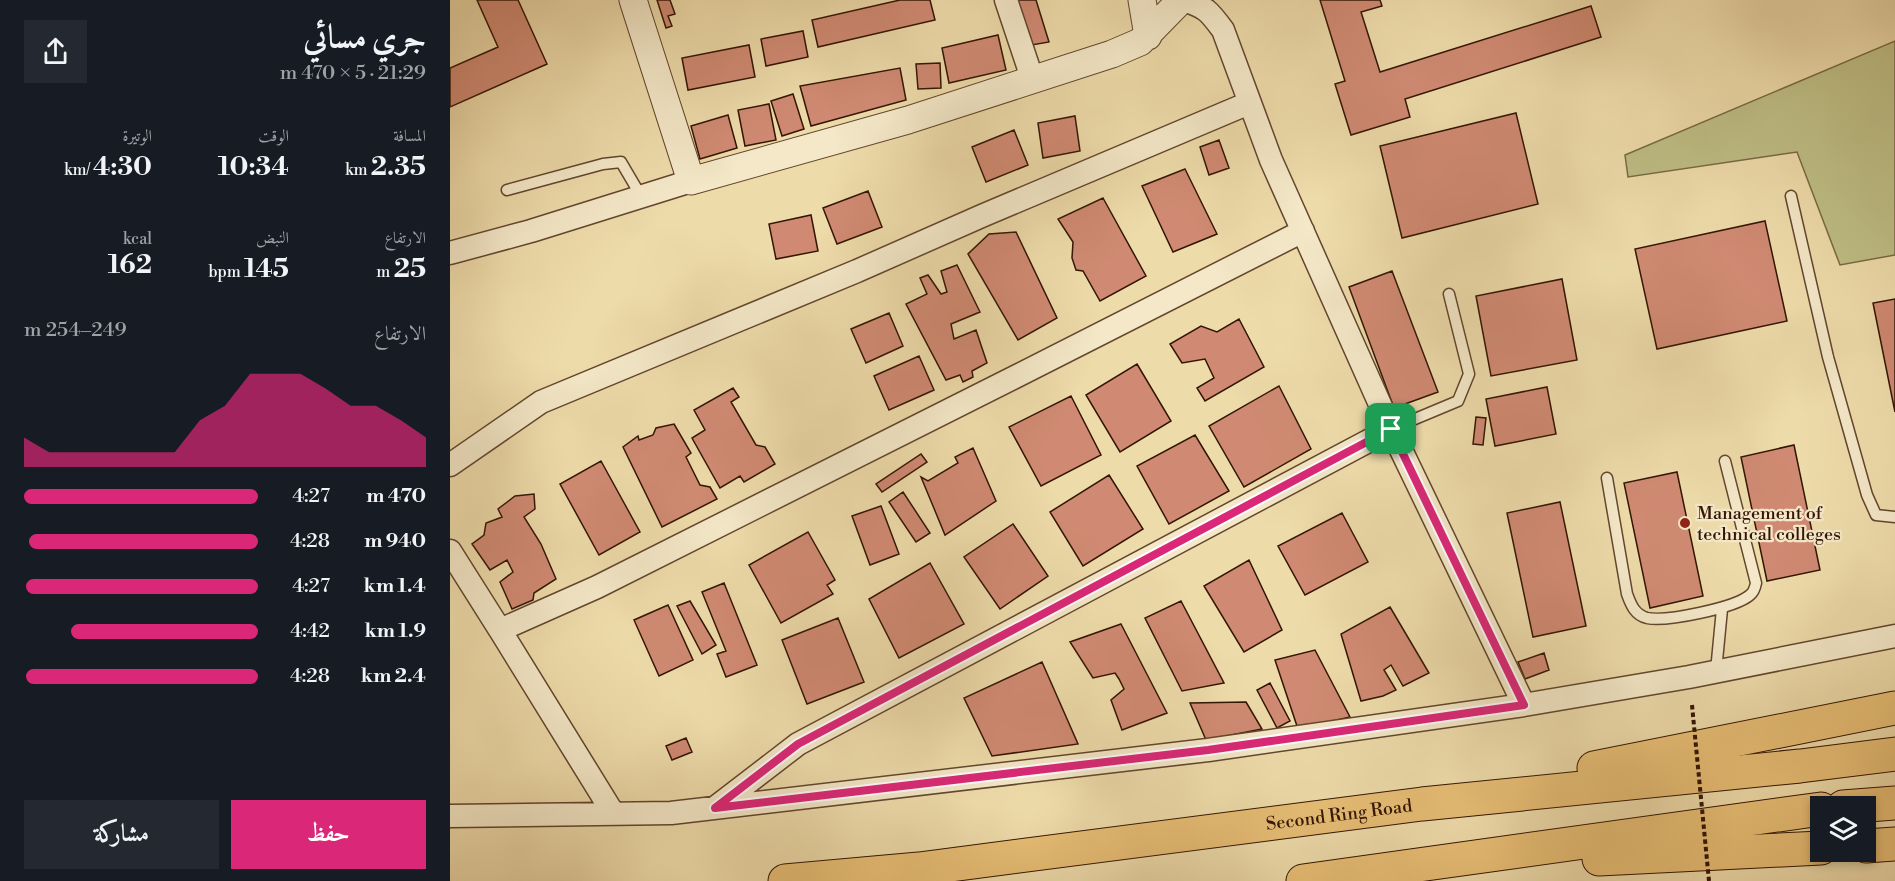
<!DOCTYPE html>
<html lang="ar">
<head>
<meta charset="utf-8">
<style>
  :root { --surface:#171b24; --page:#242831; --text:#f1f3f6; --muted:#9ea1a6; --accent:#db2777 }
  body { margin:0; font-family:"Libre Bodoni",Amiri,serif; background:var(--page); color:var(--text); direction:rtl; height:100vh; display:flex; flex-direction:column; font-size:22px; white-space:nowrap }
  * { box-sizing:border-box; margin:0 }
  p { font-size:20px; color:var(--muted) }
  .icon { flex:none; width:33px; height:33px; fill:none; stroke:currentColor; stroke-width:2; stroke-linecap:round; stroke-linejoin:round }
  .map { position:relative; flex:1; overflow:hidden; direction:ltr }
  .panel { display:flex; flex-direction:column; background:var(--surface); width:450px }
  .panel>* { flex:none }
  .tools { position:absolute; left:1360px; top:796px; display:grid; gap:12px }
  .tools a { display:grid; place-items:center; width:66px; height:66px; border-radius:0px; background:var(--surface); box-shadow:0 3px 9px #0003; font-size:30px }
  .pin { position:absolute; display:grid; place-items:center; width:51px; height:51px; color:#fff; margin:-26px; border-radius:12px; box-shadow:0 3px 9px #0006 }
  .round { display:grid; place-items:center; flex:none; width:63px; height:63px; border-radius:0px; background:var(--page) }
  .headline { display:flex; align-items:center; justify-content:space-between; height:102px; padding:0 24px }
  h1 { font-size:33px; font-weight:800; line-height:45px }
  .metrics { display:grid; grid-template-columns:repeat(3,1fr); gap:9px; height:102px; padding:6px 24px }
  .metrics div { display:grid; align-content:center }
  .metrics b { font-size:26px; font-weight:800 }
  .metrics small { font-size:16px; font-weight:400 }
  .metrics p { font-size:16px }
  .chart { height:168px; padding:12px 24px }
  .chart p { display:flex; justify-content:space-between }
  .chart svg { width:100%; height:108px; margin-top:6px; fill:var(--accent); opacity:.7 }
  .primary-button { display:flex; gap:12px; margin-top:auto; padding:12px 24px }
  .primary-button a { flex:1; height:69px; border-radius:0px; background:var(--accent); color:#fff; font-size:24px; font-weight:800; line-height:69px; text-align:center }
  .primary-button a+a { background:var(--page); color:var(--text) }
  ul { padding:0 24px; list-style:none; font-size:20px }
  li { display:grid; grid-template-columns:96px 72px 1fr; align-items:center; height:45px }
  li i { height:15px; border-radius:8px; background:var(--accent) }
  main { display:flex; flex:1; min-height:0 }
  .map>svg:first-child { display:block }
</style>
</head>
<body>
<main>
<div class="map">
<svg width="1445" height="881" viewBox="0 0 1445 881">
  <rect width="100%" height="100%" fill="#eedbaa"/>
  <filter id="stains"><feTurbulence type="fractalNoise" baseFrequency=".00333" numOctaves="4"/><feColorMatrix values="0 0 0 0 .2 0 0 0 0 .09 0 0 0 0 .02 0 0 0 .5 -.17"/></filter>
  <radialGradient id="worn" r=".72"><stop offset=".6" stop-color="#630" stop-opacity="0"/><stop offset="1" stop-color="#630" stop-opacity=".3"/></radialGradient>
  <!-- green -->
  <path fill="#bebe85" stroke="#786a44" stroke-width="1.5" d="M1445 41V255L1390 265 1347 152 1178 177 1175 155Z"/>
  <!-- building -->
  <path fill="#d08a73" stroke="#331504" stroke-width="1.5" d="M27 0H68L97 64 0 107V68L48 47Z
    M207 0H220L225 14 218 16 222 26 216 28Z
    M450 0H480L485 20 368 47 362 20Z
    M561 0H586L599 42 576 46Z
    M870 0H930L932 6 911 12 930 72 1141 6 1151 37 955 99 960 117 901 135 885 84 895 81Z
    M353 31 358 57 316 66 311 39Z
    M548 35 556 70 499 83 492 48Z
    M299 45 305 77 238 90 232 58Z
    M490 63 491 88 468 89 466 64Z
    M450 68 456 100 361 126 350 86Z
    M343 94 354 129 332 136 321 101Z
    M319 104 326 140 295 146 288 110Z
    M1066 113 1088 204 952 238 930 146Z
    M278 115 287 148 250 159 241 126Z
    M625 116 630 151 593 158 588 123Z
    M564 130 578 165 536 182 522 147Z
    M769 140 779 168 759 175 750 147Z
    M735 169 767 234 723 252 692 186Z
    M418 191 432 227 387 244 373 208Z
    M653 198 696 276 650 301 633 271 626 270 622 258 623 242 608 219Z
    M361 215 368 251 326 259 319 224Z
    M1315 221 1337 321 1207 349 1185 249Z
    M566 232 607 318 568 340 518 254 539 234Z
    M507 265 530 312 501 324 504 339 526 330 537 363 522 371 523 377 513 382 510 375 496 380 456 304 477 294 470 278 478 275 491 294 497 292 491 271Z
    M942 271 988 392 944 408 899 287Z
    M1112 279 1127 360 1041 376 1026 296Z
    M1445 299V412L1423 303Z
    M439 313 453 346 416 363 401 329Z
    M789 319 814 367 755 401 747 388 764 378 755 359 732 363 720 344 751 326 767 332Z
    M469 356 484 390 439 410 424 376Z
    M687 364 721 421 670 452 636 395Z
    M829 386 861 449 794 487 759 426Z
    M1097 387 1106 434 1045 446 1036 399Z
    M283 388 289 397 281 402 306 445 315 447 325 464 294 482 290 476 270 488 242 438 255 430 244 410Z
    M621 396 651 455 591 486 559 427Z
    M1026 417 1036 418 1033 445 1023 444Z
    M224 424 241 453 236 457 250 485 260 487 267 499 212 527 173 447 188 436 189 440 203 435 206 428Z
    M745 435 779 491 719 524 687 466Z
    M1344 445 1370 570 1317 581 1291 457Z
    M523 448 546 501 495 535 471 477 478 481 508 463 505 457Z
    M471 454 477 462 432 492 426 484Z
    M151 461 190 532 149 555 110 484Z
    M1227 472 1253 596 1200 608 1174 483Z
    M659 475 693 529 633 566 600 512Z
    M453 492 480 533 466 542 439 502Z
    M84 494 85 509 74 517 91 544 106 579 84 593 83 600 62 609 50 582 63 572 57 560 40 570 22 544 34 535 36 523 52 517 48 509 65 496Z
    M1110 502 1136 626 1083 637 1057 513Z
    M431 506 449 554 420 565 402 516Z
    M892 513 918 562 855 595 828 546Z
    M563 524 598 576 550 609 514 557Z
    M358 532 385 580 377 585 383 594 331 623 299 565Z
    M799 560 832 630 794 652 754 586Z
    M480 563 514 624 449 658 419 599Z
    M274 583 307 665 276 677 267 654 276 651 252 592Z
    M240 601 266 645 252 654 227 606Z
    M731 601 774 683 732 691 695 618Z
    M218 605 243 660 209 676 184 620Z
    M940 607 979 673 953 686 941 665 934 670 946 690 933 696 911 701 891 634Z
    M388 618 414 682 357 704 332 640Z
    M671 624 717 713 672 730 661 700 674 689 669 679 665 673 643 678 620 642Z
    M865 650 900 717 848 729 825 660Z
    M1094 653 1099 670 1075 679 1068 662Z
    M592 662 628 744 542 756 514 698Z
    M820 683 840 721 827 728 807 690Z
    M796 702 812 729 756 740 740 703Z
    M236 738 242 752 222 760 216 746Z"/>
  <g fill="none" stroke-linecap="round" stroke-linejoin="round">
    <defs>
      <path id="service" d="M57 190 153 164 171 162 191 196
        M1341 196 1378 357 1417 495 1426 515 1445 517
        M941 429 1008 401 1019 374 999 294
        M1157 478 1177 594C1181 605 1185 615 1197 618 1216 622 1285 608 1300 595 1304 592 1305 588 1306 583L1275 461
        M1266 671 1272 609"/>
      <path id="minor" d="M556 0 583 81
        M733 0C756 7 759 11 773 30L821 160 941 429 1074 705
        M0 253 81 231 241 181
        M0 465 91 402 407 271 534 215 799 103
        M0 551 50 630
        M266 807 348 744 941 429
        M163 813 50 630 147 587 565 377 853 231
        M0 816 221 813 758 750 1074 705 1239 677 1445 636"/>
      <path id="tertiary" d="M183 0 241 181 458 120 662 54 690 42 731 0
        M692 0 698 36"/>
      <g id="trunk">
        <path d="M1144 768 1445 708"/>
        <path d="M1393 807 1445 803"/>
        <path d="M1416 846 1445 844"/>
        <path d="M1149 859 1371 848"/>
        <path id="s1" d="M335 881 469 869 972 804 1350 766 1445 754"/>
        <path d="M853 881 1371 809"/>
      </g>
    </defs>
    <!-- service casing -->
    <use href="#service" stroke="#62462e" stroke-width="13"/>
    <!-- minor casing -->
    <use href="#minor" stroke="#62462e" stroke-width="25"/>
    <!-- tertiary casing -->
    <use href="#tertiary" stroke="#62462e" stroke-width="29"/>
    <!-- trunk casing -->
    <use href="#trunk" stroke="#331504" stroke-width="35"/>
    <!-- service -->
    <use href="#service" stroke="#f4e8c8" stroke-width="10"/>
    <!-- minor -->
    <use href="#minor" stroke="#f4e8c8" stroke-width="22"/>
    <!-- tertiary -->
    <use href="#tertiary" stroke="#f4e8c8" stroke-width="27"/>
    <!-- trunk -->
    <use href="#trunk" stroke="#e7be75" stroke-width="33"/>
    <!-- path-bridge -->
    <path stroke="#331504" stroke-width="4" stroke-dasharray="4.5 3" stroke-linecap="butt" d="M1242 705 1259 881"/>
  </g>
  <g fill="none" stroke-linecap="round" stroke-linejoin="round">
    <defs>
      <path id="route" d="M941 429 1074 705 758 750 265 808 348 744Z"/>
    </defs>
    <!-- route casing -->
    <use href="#route" stroke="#fff" stroke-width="12"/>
    <!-- route -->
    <use href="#route" stroke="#db2777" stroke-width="8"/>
  </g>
  <!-- markers -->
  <circle fill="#8f2418" stroke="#f4e8c8" stroke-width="2" cx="1235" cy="523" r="6"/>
  <g text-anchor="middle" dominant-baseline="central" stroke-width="4.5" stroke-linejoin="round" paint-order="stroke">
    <!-- poi labels -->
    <g font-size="18" fill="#331504" stroke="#f4e8c8" text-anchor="start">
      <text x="1247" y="513">Management of<tspan x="1247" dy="21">technical colleges</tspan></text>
    </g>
    <!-- street labels -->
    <g font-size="18" fill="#331504" stroke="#f4e8c8">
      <text stroke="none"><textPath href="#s1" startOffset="558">Second Ring Road</textPath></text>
    </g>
  </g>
  <rect width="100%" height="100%" filter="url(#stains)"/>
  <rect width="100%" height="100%" fill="url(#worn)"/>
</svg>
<div class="tools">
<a><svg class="icon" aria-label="layers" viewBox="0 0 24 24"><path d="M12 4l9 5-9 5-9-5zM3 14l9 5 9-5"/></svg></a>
</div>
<div class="pin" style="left:941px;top:429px;background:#1e9e55"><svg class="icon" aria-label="arrive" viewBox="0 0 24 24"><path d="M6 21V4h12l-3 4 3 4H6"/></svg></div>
</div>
<section class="panel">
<div class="headline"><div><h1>جري مسائي</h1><p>21:29 · 5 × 470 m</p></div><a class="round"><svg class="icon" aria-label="share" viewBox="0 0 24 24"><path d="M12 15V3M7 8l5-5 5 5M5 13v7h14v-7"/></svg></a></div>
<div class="metrics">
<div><p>المسافة</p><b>2.35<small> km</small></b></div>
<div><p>الوقت</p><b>10:34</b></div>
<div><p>الوتيرة</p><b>4:30<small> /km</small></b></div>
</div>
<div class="metrics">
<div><p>الارتفاع</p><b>25<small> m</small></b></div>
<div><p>النبض</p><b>145<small> bpm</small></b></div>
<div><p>kcal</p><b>162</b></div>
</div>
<div class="chart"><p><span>الارتفاع</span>249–254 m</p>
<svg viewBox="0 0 160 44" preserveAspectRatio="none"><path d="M0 44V32L10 38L20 38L30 38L40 38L50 38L60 38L70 25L80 19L90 6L100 6L110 6L120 12L130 19L140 19L150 25L160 32V44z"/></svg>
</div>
<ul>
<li><b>470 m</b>4:27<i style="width:100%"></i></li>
<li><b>940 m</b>4:28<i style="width:98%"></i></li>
<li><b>1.4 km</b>4:27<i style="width:99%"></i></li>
<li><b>1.9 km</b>4:42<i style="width:80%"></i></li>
<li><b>2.4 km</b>4:28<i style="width:99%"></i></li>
</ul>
<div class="primary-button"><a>حفظ</a><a>مشاركة</a></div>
</section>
</main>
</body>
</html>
